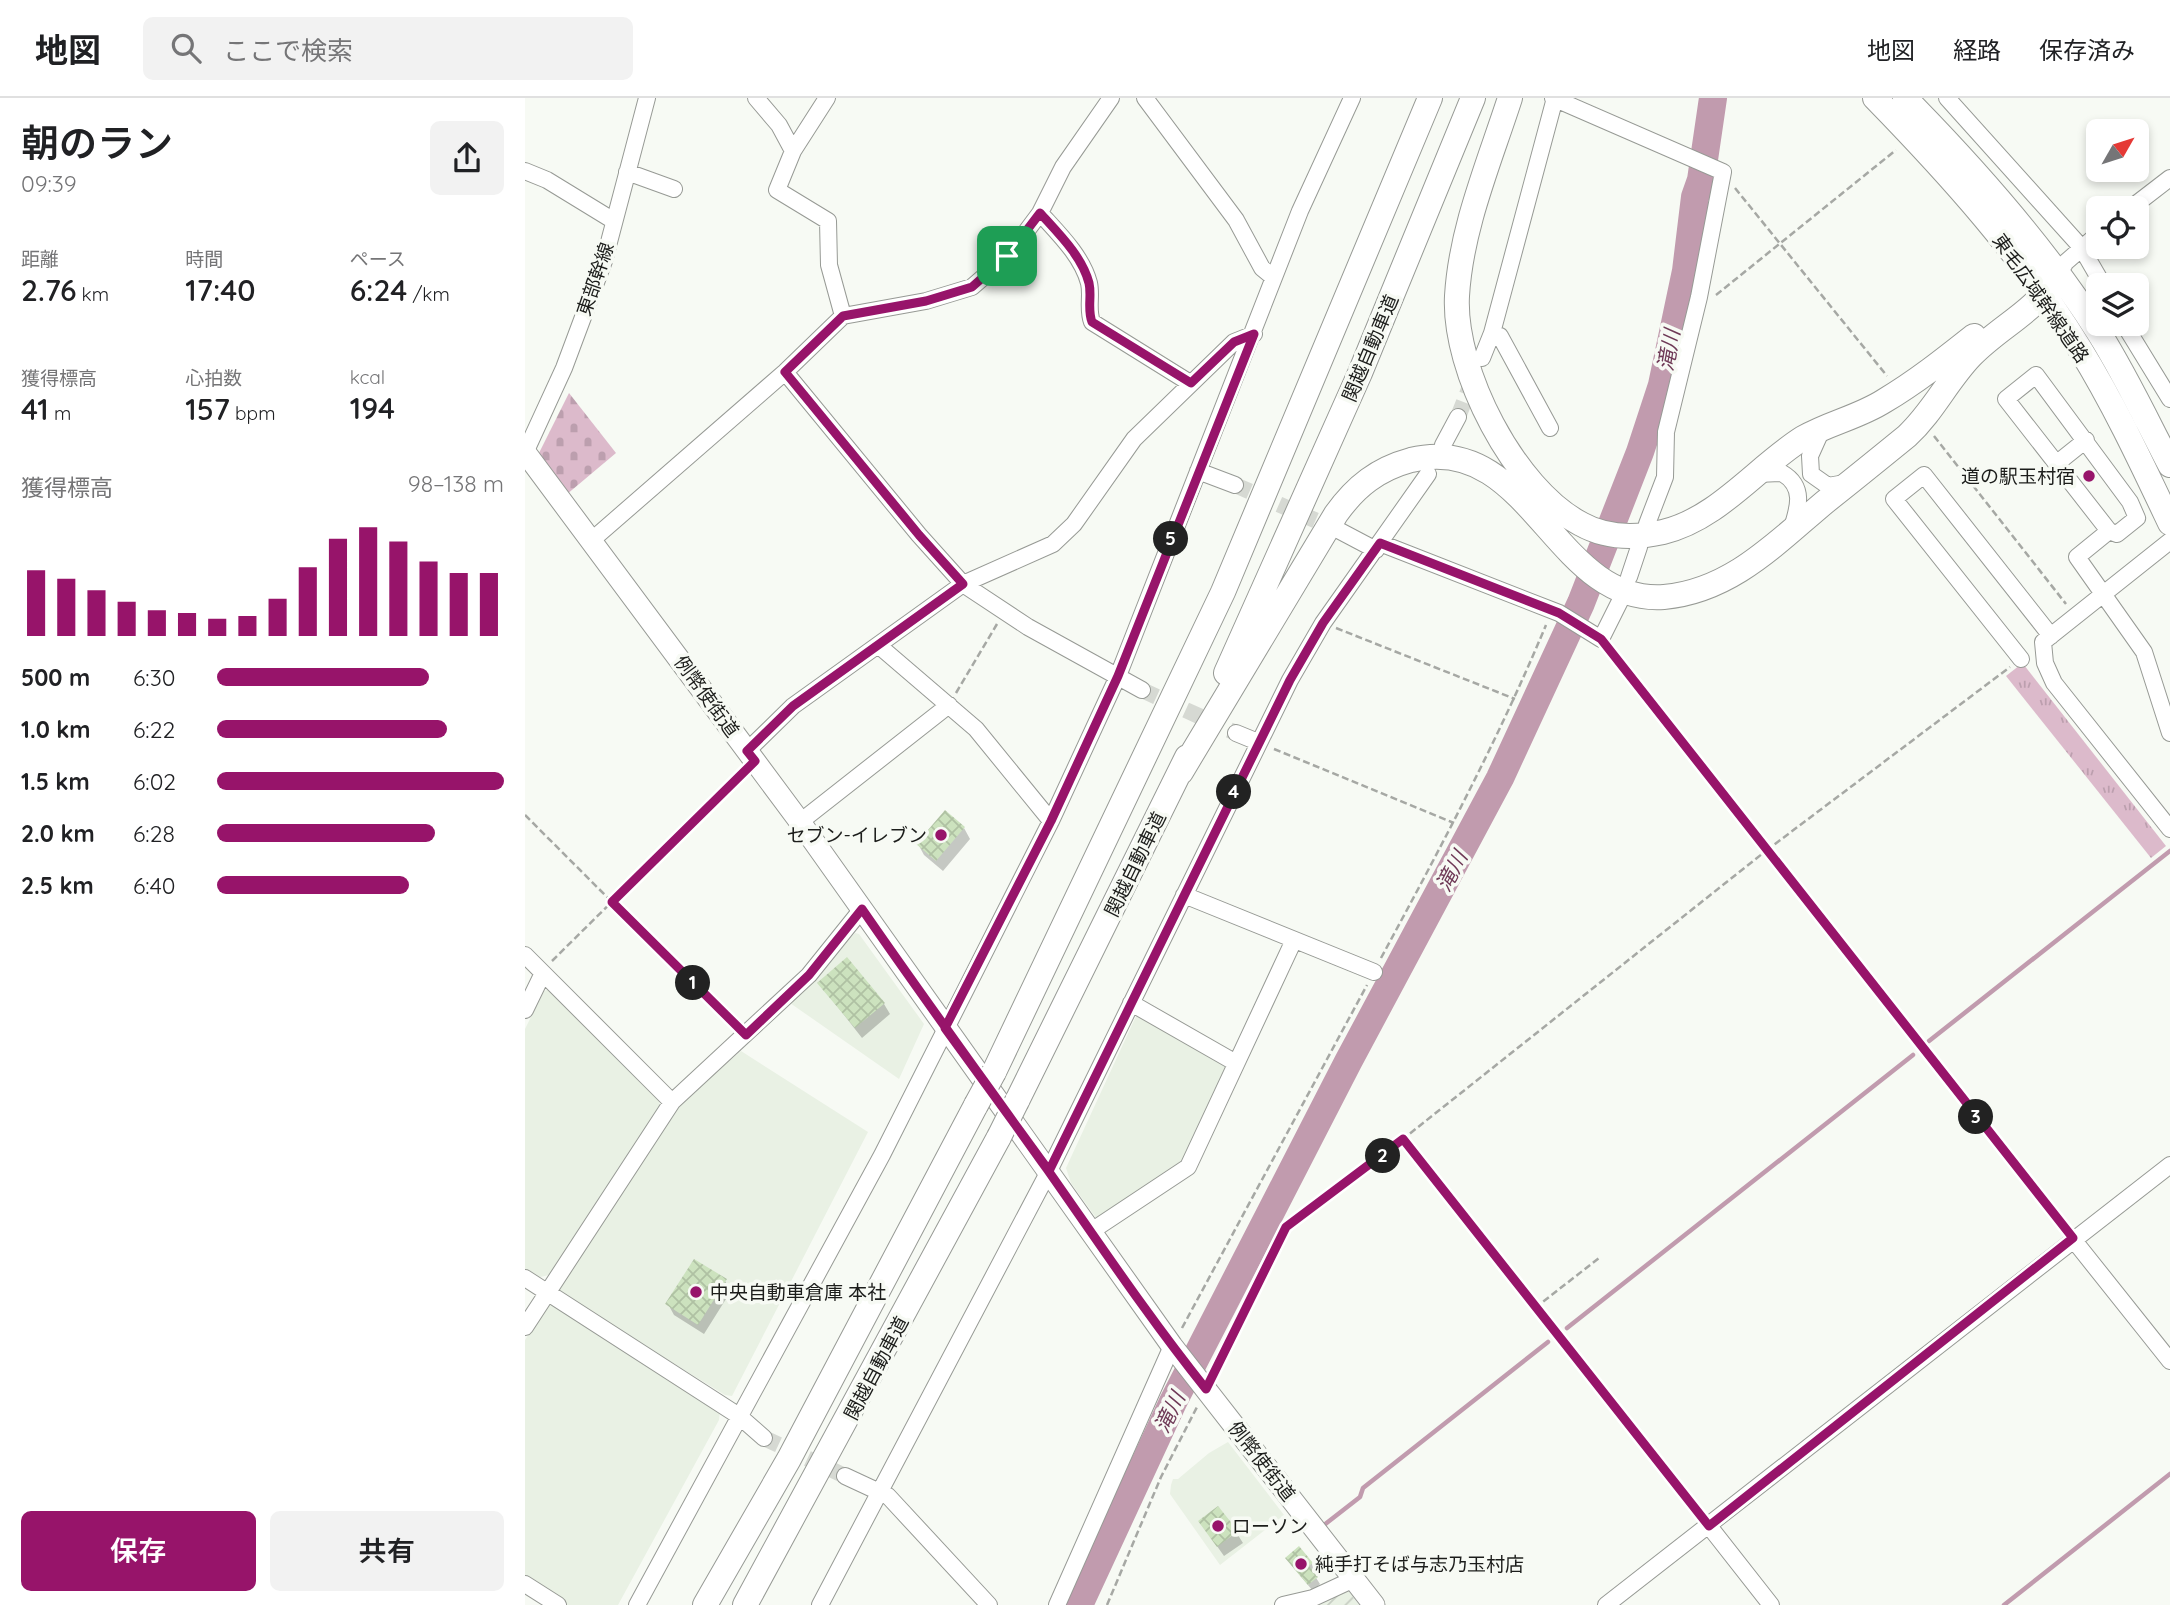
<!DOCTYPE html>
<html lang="ja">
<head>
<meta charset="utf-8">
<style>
  :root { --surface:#fff; --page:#f2f2f2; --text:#202124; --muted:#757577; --line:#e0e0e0; --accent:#97146a }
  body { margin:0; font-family:Quicksand,"Noto Sans JP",sans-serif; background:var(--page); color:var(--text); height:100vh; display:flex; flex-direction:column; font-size:26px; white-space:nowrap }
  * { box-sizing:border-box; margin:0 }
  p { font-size:23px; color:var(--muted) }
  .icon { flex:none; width:38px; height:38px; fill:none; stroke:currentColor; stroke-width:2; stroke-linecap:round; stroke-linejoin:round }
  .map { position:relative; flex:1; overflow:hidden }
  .panel { display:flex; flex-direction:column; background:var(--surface); width:525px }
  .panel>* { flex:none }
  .needle { width:46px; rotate:51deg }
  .controls { position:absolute; left:1561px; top:21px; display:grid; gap:14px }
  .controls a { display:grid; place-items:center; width:63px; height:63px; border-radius:10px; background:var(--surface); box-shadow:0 4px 10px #0003; font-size:35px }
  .pin { position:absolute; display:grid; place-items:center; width:60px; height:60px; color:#fff; margin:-30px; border-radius:14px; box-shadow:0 4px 10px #0006 }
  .km { position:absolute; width:35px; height:35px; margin:-18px; border-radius:50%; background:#222; color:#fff; font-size:19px; line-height:35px; text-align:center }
  .round { display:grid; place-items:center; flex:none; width:74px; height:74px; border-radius:10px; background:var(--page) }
  .headline { display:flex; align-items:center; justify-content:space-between; height:119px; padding:0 21px }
  h1 { font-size:38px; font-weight:600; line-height:52px }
  .metrics { display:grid; grid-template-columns:repeat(3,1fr); gap:10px; height:119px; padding:7px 21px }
  .metrics div { display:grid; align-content:center }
  .metrics b { font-size:30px; font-weight:600 }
  .metrics small { font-size:19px; font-weight:400 }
  .metrics p { font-size:19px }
  .chart { height:196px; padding:14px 21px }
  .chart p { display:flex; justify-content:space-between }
  .chart svg { width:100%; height:126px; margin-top:7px; stroke:var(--accent); stroke-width:6 }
  .button { display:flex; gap:14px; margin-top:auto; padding:14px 21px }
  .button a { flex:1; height:80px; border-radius:10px; background:var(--accent); color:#fff; font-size:28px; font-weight:600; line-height:80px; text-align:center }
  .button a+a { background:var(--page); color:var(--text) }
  ul { padding:0 21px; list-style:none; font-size:23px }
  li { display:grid; grid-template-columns:112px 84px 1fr; align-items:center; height:52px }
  li i { height:18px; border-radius:9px; background:var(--accent) }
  header { display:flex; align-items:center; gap:42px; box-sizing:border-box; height:98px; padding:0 35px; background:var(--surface); border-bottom:2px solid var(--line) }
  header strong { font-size:33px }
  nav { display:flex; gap:38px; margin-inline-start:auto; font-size:24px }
  .search { width:490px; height:63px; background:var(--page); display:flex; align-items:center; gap:18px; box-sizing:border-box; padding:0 24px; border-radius:10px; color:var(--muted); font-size:26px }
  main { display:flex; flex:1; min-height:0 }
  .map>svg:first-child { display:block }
</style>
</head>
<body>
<header>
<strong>地図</strong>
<div class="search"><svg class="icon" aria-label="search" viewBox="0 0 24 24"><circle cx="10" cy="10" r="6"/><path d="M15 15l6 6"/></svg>ここで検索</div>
<nav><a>地図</a><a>経路</a><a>保存済み</a></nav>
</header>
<main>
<section class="panel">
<div class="headline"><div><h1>朝のラン</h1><p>09:39</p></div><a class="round"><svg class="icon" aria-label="share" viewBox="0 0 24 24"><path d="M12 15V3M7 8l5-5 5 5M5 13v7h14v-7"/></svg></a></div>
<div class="metrics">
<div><p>距離</p><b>2.76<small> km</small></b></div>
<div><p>時間</p><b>17:40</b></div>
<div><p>ペース</p><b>6:24<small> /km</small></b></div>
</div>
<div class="metrics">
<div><p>獲得標高</p><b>41<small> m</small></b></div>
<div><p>心拍数</p><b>157<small> bpm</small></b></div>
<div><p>kcal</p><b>194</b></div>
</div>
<div class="chart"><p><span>獲得標高</span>98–138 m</p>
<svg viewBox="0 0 160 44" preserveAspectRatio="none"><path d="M5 44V21M15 44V24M25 44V28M35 44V32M45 44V35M55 44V36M65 44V38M75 44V37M85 44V31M95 44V20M105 44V10M115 44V6M125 44V11M135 44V18M145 44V22M155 44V22"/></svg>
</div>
<ul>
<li><b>500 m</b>6:30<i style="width:74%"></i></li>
<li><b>1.0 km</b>6:22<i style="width:80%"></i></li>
<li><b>1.5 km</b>6:02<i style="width:100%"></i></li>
<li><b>2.0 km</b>6:28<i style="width:76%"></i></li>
<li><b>2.5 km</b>6:40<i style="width:67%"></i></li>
</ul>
<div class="button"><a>保存</a><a>共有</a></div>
</section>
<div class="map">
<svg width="1645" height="1507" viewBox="0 0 1645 1507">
  <defs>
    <pattern id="industrial-furrows" width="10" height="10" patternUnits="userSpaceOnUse" patternTransform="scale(1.75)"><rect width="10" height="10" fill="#e9f1e4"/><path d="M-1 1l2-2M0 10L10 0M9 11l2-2" fill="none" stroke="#c7cec3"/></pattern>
    <pattern id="grass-tufts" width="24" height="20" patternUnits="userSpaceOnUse" patternTransform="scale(1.75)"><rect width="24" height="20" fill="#dcbacb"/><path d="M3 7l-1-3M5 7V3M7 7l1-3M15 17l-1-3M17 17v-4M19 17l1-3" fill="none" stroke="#bc9fae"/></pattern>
    <pattern id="cemetery-stones" width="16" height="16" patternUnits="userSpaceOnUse" patternTransform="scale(1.75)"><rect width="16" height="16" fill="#dcbacb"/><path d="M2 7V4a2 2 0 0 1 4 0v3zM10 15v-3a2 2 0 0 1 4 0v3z" fill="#bc9fae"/></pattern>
    <pattern id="building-cross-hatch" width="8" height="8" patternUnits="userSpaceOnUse" patternTransform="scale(1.75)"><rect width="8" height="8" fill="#cce2be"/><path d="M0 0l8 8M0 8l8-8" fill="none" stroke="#afc1a3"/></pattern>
  </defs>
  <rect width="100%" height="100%" fill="#f7faf4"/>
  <!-- built -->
  <path fill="#e9f1e4" d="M330 835 334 836 399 926 374 981 265 905Z
    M25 891 133 1001 135 1007 24 1177 11 1180 0 1174V931L19 893Z
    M612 916 700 964 704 971 659 1066 574 1124 546 1085 541 1070Z
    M216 953 343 1034 207 1298 200 1297 34 1195 33 1189 150 1010Z
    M22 1207 29 1208 195 1312 194 1322 93 1507H41L0 1480V1242Z
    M703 1344 759 1417 695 1467 645 1396 646 1387 648 1381H653L684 1355Z"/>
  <!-- industrial -->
  <path fill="url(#industrial-furrows)" d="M822 1491 834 1507H781Z"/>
  <!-- grass -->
  <path fill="url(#grass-tufts)" d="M1495 567H1499L1641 748 1626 760 1481 578Z"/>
  <!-- cemetery -->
  <path fill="url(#cemetery-stones)" d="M44 295 91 355 41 397 13 357Z"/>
  <!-- shadow -->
  <path fill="#0003" d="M439 730 445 741 418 773 399 757 393 746Z
    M294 885 359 906 365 916 337 940Z
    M200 1183 206 1193 179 1236 149 1217 143 1206Z
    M675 1424 711 1434 718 1445 699 1458Z
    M787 1466 791 1472 788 1475 795 1486 788 1493 766 1467Z"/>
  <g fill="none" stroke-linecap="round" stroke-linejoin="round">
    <!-- stream -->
    <path stroke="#c19bae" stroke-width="4.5" d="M1404 943 1645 753
      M1042 1230 1388 957
      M800 1429 799 1427 835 1399 838 1390 1023 1244
      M1479 1507 1645 1376"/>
    <!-- river -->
    <path stroke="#c19bae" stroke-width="28" d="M554 1507 648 1304 823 964 975 680 1056 505 1115 354 1137 287 1161 173 1170 99 1176 82 1188 0"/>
  </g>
  <!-- building -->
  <path fill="url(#building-cross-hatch)" d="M420 712 440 729 411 763 391 746Z
    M322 859 360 905 330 930 292 885Z
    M169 1161 202 1181 173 1227 140 1206Z
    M693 1408 713 1433 692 1449 673 1423Z
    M774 1448 788 1465 784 1468 793 1479 783 1487 760 1460Z"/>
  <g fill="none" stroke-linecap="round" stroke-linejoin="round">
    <!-- minor-tunnel -->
    <path stroke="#d6d9d3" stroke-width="16" stroke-dasharray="16 8" stroke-linecap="butt" d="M933 319 948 281
      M710 387 810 431
      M617 592 711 635
      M239 1340 320 1378"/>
    <defs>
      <path id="minor" d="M231 0 254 27 268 53
        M302 0 268 53 252 92 303 123 304 167 318 218
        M620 0 711 122 737 170 748 179
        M1028 0 1198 74 1174 199 1141 334 1140 379 1122 426
        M1422 0 1556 149 1578 187
        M0 73 22 82 89 123
        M102 74 149 91
        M1606 110 1645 80
        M515 115C533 135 557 158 564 185 567 198 562 211 567 224L665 285
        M1532 178 1541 164 1573 136
        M1599 226 1645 301
        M967 235 975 238 1025 330
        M957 260 967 235 1030 0
        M260 274 394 437 438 486 503 529 617 592
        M1511 277 1605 404 1612 420 1592 436 1584 433 1481 301Z
        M1298 329 1285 358 1286 376 1303 388 1320 385
        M918 347 933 319
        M0 355 39 270 79 163 122 0
        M1531 366 1561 342
        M673 373 710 387
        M1233 376 1257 375C1281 389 1273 411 1266 433
        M815 433 851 452
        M1584 433 1552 459 1619 554 1645 635
        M67 442 260 274 318 218 401 203 447 189 483 158 515 115 538 69 586 0
        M1645 443 1518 544 1520 565 1529 585 1645 731
        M855 445 1034 515 1076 541 1095 503
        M1104 479 1114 449
        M353 547 451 631 526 723
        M1496 561 1369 401 1399 377 1526 538
        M711 635 733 644
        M222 653 268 608 438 486 528 446 549 426 609 341 709 244 729 236
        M275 724 424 607
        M659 797 849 874
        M0 857 147 1004
        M606 905 711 965
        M0 912 17 877
        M565 1134 663 1069 769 842
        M1547 1140 1645 1263
        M0 1180 214 1318 239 1340
        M0 1229 147 1004 284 877 337 811
        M320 1378 363 1398 464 1507
        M1184 1428 1246 1507
        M0 1486 33 1507
        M112 1507 357 1057 526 723 593 578 775 113 827 0
        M295 1507 524 1073 765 582 798 525 903 376
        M532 1507 647 1248
        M758 1507 788 1500 829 1481
        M1081 1507 1645 1067"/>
      <path id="major" d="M0 354 275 724 647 1248 849 1507"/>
      <path id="highway" d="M985 0C964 65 936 130 932 198 928 272 989 391 1056 426 1081 440 1111 440 1138 434 1193 421 1232 369 1278 340 1304 325 1334 319 1359 303 1391 284 1420 261 1449 238
        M1350 0C1425 77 1499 159 1555 251 1589 306 1617 366 1645 425
        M1380 0C1447 68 1523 154 1574 235 1601 278 1622 323 1645 367
        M701 575 835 275 948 0
        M656 674 811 416C831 388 853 371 886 362 1006 333 1029 507 1139 499 1206 493 1251 445 1300 404 1328 382 1355 360 1382 338 1408 314 1422 283 1446 258 1475 228 1509 215 1532 178
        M469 974 698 494 905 0
        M492 1003 662 659
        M180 1507 264 1361 451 1007
        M220 1507 474 1039"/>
    </defs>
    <!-- minor casing -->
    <use href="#minor" stroke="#979a95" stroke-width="18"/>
    <!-- major casing -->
    <use href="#major" stroke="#979a95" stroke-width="23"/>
    <!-- highway casing -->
    <use href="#highway" stroke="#979a95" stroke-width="26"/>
    <!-- path -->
    <path stroke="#a6a8a4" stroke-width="2.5" stroke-dasharray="7 3.5" stroke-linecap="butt" d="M1210 90 1362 278
      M1191 197 1371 52
      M1409 338 1541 506
      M811 530 990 601
      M1086 553 1242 752 1485 569
      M431 595 472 526
      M749 651 929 725
      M0 717 208 925
      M856 860C915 751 973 642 1021 527
      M27 863 216 676
      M878 1041 1172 1417
      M1010 1210 1074 1160
      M657 1230 842 887
      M690 1272 761 1129 878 1041 1242 752 1538 1128
      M582 1507 636 1379 672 1309"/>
    <!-- minor -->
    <use href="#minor" stroke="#fff" stroke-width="16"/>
    <!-- major -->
    <use href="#major" stroke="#fff" stroke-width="21"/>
    <!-- highway -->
    <use href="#highway" stroke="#fff" stroke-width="24"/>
    <defs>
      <path id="highway-bridge" d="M451 1007 469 974
        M474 1039 492 1003"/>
    </defs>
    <!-- highway-bridge casing -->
    <use href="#highway-bridge" stroke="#979a95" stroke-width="26" stroke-linecap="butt"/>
    <!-- highway-bridge -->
    <use href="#highway-bridge" stroke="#fff" stroke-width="24"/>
  </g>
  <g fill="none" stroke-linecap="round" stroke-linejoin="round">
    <defs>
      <path id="route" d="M482 158 447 189 401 203 318 218 260 274 394 437 438 486 268 608 222 653 230 663 87 804 221 937 284 877 337 811C397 898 460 984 522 1071 574 1145 624 1220 681 1291L761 1129 878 1041 1184 1428 1548 1140 1076 541 1034 515 855 445 798 525 765 582 524 1073 420 930 526 723 593 578 729 236 709 244 666 285 567 224C562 211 567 198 564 185 557 158 533 135 515 115L482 158"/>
    </defs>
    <!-- route casing -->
    <use href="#route" stroke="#fff" stroke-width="14"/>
    <!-- route -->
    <use href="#route" stroke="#97146a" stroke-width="9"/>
  </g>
  <!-- markers -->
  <g fill="#97146a" stroke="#f7faf4" stroke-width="2.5">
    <circle cx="1564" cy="378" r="7"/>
    <circle cx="416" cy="737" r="7"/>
    <circle cx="171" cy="1194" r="7"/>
    <circle cx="693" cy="1428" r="7"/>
    <circle cx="776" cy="1466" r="7"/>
  </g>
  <g text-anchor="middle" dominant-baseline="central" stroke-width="7" stroke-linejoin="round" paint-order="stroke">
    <!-- street labels -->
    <g font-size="19" fill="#1c1d1b" stroke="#f7faf4">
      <text transform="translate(70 181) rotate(-71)">東部幹線</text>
      <text transform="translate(1516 200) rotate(55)">東毛広域幹線道路</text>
      <text transform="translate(845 250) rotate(-67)">関越自動車道</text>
      <text transform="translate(182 598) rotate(54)">例幣使街道</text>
      <text transform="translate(610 766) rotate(-64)">関越自動車道</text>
      <text transform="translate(351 1270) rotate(-62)">関越自動車道</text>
      <text transform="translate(737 1363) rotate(52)">例幣使街道</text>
    </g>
    <!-- poi labels -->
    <g font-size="19" fill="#1c1d1b" stroke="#f7faf4" text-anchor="start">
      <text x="1550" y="378" text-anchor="end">道の駅玉村宿</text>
      <text x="402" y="737" text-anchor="end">セブン-イレブン</text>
      <text x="185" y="1194">中央自動車倉庫 本社</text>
      <text x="707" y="1428">ローソン</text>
      <text x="790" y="1466">純手打そば与志乃玉村店</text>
    </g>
    <!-- water labels -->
    <g font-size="21" font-style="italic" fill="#6f3a57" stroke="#f7faf4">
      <text transform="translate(1143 252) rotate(-80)">滝川</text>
      <text transform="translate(926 773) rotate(-62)">滝川</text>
      <text transform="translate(644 1314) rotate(-64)">滝川</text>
    </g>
  </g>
</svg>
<div class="controls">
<a><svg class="needle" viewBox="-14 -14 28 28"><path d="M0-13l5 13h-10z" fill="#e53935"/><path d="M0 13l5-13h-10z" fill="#757577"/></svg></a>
<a><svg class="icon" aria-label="locate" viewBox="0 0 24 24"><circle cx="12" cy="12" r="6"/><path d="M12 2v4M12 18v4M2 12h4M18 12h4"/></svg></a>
<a><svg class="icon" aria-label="layers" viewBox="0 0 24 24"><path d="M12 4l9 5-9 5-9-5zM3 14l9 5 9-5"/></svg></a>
</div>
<div class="pin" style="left:482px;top:158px;background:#1e9e55"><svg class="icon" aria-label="arrive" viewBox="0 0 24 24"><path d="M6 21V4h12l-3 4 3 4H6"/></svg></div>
<b class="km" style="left:168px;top:885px">1</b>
<b class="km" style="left:858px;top:1058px">2</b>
<b class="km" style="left:1451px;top:1019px">3</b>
<b class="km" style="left:709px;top:694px">4</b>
<b class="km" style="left:646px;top:441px">5</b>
</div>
</main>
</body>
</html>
